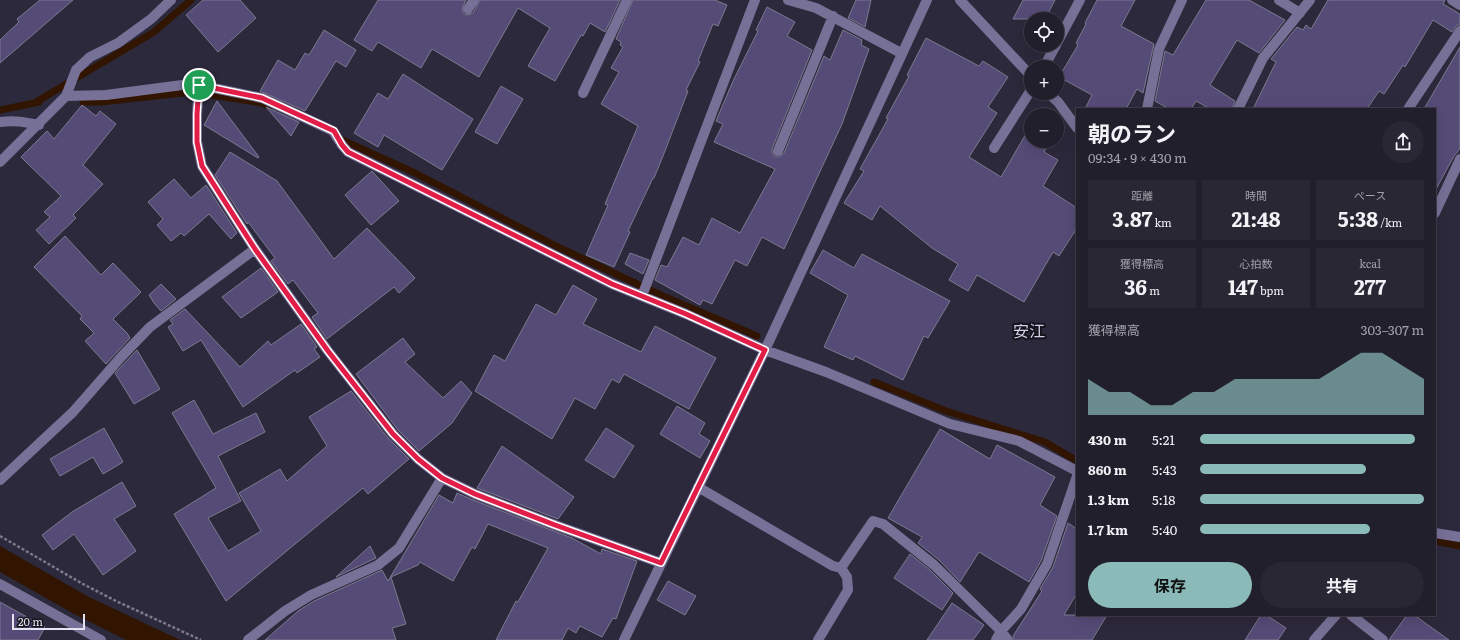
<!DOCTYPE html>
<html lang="ja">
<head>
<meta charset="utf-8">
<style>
  :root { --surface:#221f2d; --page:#2a2735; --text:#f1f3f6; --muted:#a2a2aa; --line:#3f3d49; --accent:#8bbbb9 }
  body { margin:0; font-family:Literata,"Noto Sans JP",serif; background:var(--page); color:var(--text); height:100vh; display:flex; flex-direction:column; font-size:15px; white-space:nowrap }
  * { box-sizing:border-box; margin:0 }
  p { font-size:13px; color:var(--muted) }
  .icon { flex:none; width:22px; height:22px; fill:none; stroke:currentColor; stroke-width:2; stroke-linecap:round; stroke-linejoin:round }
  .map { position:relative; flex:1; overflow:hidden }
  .side { position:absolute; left:1076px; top:108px; width:360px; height:508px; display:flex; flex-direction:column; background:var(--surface); border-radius:0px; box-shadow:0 4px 16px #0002,0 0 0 1px var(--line) }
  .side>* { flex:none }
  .controls { position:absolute; left:1024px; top:12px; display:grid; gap:8px }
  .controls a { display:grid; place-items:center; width:40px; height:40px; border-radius:50%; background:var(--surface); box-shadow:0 4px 16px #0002,0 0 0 1px var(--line); font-size:20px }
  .scale { position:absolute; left:12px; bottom:10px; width:73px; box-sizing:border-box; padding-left:4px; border:2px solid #e5e3ef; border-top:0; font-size:11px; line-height:14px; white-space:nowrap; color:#e5e3ef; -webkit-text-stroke:3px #15131c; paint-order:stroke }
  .pin { position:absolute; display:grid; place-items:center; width:34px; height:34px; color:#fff; margin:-17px; border:2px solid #fff; border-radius:50%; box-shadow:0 1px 4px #0007 }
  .round { display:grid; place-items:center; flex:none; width:42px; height:42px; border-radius:21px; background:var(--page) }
  .summary { display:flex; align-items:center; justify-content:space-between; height:68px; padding:0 12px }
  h1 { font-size:22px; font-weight:700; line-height:30px }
  .metrics { display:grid; grid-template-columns:repeat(3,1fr); gap:6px; height:68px; padding:4px 12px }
  .metrics div { display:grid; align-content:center; border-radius:0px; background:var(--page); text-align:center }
  .metrics b { font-size:20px; font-weight:700 }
  .metrics small { font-size:11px; font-weight:400 }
  .metrics p { font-size:11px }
  .chart { height:112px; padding:8px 12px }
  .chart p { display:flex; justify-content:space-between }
  .chart svg { width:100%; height:72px; margin-top:4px; fill:var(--accent); opacity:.7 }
  .primary-button { display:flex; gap:8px; margin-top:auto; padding:8px 12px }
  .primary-button a { flex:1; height:46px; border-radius:24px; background:var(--accent); color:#111; font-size:16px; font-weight:700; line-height:46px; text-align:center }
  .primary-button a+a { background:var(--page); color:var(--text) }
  ul { padding:0 12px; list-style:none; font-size:13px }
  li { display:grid; grid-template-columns:64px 48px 1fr; align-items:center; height:30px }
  li i { height:10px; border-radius:5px; background:var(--accent) }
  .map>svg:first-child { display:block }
</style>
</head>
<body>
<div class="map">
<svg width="1460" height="640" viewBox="0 0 1460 640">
  <rect width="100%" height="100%" fill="#2d293c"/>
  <!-- water -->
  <path fill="#311500" d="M0 546 87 596 180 640H126L74 614 0 572Z"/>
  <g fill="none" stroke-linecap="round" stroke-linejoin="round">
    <!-- stream -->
    <path stroke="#311500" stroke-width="7" d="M36 102 154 32 191 0
      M83 102H101L192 92 262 103 269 106
      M0 110 39 102
      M338 138 415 173 558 247 663 296 757 336
      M874 382 946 411 1045 442 1077 461
      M1435 541 1460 546"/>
  </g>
  <!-- building -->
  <path fill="#554b77" stroke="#7c798f" d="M40 0H73L0 63V40L19 22 17 19Z
    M203 0H240L256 18 218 52 186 15Z
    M378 0H466L462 9 464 14 468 15 473 13 480 0H620L605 32 590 23 583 36 581 35 555 81 528 66 550 28 518 8 479 77 432 49 421 68 378 42 372 51 354 40Z
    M633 0H715L727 5 718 26 713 24 698 61 700 62 686 90 688 91 663 156 654 178H653L628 231 630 232 614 267 586 255 608 205 605 204 638 126 601 104 619 72 611 68 623 47 620 45 621 42 616 39Z
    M856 0H871L865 27 848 18Z
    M1023 0H1055L1045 19H1013Z
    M1097 0H1135L1121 26 1154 44 1143 93 1137 89 1126 109H1085L1092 95 1059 77 1078 45 1076 43 1086 24 1085 23Z
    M1206 0H1249L1285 20 1259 53 1237 40 1210 85 1235 101 1232 109H1210L1196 101 1191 109H1169L1155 101 1165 51 1173 55Z
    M1328 0H1445L1443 4 1460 14V25H1457L1452 32 1433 20 1405 67 1403 65 1384 94 1379 91 1367 109H1253L1276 62 1271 59 1297 27 1303 30 1306 25 1311 29Z
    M767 7 795 22 787 36 812 50 772 149V152L775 157H779L784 153 824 56 830 60 843 30 862 40 861 45 869 49 842 124 784 249 762 237 747 266 735 260 712 304 703 300 700 305 655 280 661 265 667 267 683 237 699 245 712 218 740 233 775 169 714 142 723 124 716 121 733 81 758 31 756 30Z
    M324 30 356 50 346 67 336 61 305 111 260 91 278 60 295 70 305 53 309 55Z
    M926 38 979 66 983 61 1008 77 988 107 997 113 969 157 1001 177 1031 125V141H1050L1044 152 1058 160 1043 186 1077 208V228L1059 256 1053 252 1024 302 977 275 968 291 949 280 958 264 932 248 880 206 872 220 844 203 864 171 860 169 888 119 886 118 909 76 907 75Z
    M1460 47V149L1454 156 1435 191V109H1424Z
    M403 74 473 119 442 170 384 135 378 147 354 133 378 93 388 99Z
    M501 86 523 99 497 144 475 132Z
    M217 101 259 157 258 158 204 125Z
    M82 105 96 116 100 111 116 124 83 165 103 184 73 215 76 218 49 244 36 230 50 217 44 212 61 196 21 157 47 131 54 139Z
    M266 107 299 122 291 136Z
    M230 152 277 181 334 259 367 228 415 278 399 293 394 287 327 339 312 317 318 313 293 280 288 284 271 261 275 258 248 222 247 224 215 175Z
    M372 171 399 201 371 225 345 195Z
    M174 179 191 198 206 185 237 233 231 239 209 214 184 236 181 233 171 241 157 225 163 219 148 202Z
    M65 236 101 275 113 263 141 292 113 319 127 333 130 338 106 364 85 341 94 333 80 319 82 316 34 267Z
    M823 250 854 268 862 254 950 301 928 338 924 336 903 380 855 356 853 360 824 347 848 295 810 273Z
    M630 253 649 260 643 274 625 264Z
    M261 268 278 292 241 318 222 297Z
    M161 284 176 299 161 311 154 303 149 295Z
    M573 285 597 299 583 324 641 352 655 326 716 358 689 409 624 374 619 383 612 379 595 409 575 398 552 439 475 391 494 355 505 361 536 304 556 315Z
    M185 309 240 367 268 341 271 345 301 324 317 347 314 349 320 357 297 373 295 370 243 407 201 340 183 351 168 327 173 324 170 320Z
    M403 338 415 354 405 362 443 398 461 381 472 393 452 423 419 451 398 430 356 374Z
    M137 350 160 389 134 404 115 373Z
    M351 391 388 438 409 459 368 494 363 488 226 601 174 514 216 488 172 413 194 400 213 434 256 413 265 432 218 456 241 501 208 518 228 551 261 531 239 493 280 469 287 481 327 446 309 417Z
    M677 406 705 423 699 434 710 441 700 458 660 434Z
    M104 428 123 462 103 474 93 457 60 476 50 459Z
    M606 428 634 446 614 478 585 460Z
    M940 429 990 459 997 445 1055 477 1040 505 1057 516 1041 561 1029 582 979 552 960 582 939 560 918 543 922 537 888 518Z
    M502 446 574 497 558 519 477 488Z
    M122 482 136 506 114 519 136 551 103 575 74 534 53 550 42 535 72 512Z
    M457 493 473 500 572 538 601 554 602 549 637 561 616 619 613 618 602 637 580 626 576 633 568 628 562 640H496L516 601 518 602 548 548 488 524 475 549 472 547 453 581 420 562 418 565 391 577 406 624 392 628 396 640H265L298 611 314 601 382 570 388 581 439 495 453 503Z
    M1068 523 1077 529V593L1064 615H1107L1092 640H1014L1013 636 1042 591 1040 589 1053 567Z
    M370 546 376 558 336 577Z
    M910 554 930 570 953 593 942 610 894 578Z
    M668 581 696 596 685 615 657 600Z
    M0 602 45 627 38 640H0Z
    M952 603 984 625 973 640H927Z
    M1261 615H1266L1286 628 1278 640H1245Z
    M1407 615H1414L1449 640H1389Z"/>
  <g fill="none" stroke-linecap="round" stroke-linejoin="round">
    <!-- path -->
    <path stroke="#7e7a8a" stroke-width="2.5" stroke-dasharray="3 2" stroke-linecap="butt" d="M0 536 83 584 116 601 201 640"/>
    <!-- minor -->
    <path stroke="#787197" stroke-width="10" d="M788 0 816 8 901 53
      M960 0 1031 76
      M1279 0 1300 13
      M1452 0 1460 5
      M468 9 474 0
      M1057 43 1080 0
      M1044 67 1056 45
      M199 85 197 114V142L202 166 255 249 328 351 393 434 418 459 442 478 475 494 555 525 661 563
      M583 93 627 0
      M1048 93 1058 102 1077 128
      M66 96 106 95 190 84 199 85 262 98 333 131 342 145 348 152 612 284 686 314 765 350 826 372 950 424 1019 441 1077 471
      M1147 109 1159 49 1182 0
      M1238 109 1263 58 1310 0
      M1408 109 1460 31
      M0 122C14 120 25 122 39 125
      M994 148 1031 90
      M778 151 833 16
      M0 162 66 96 76 70 90 57 118 43 151 19 171 0
      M1435 213 1460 159
      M642 296 755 0
      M0 480 73 412 122 356 150 327 255 249
      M698 487 833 566 841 568 873 521 883 524 934 565 1001 631 1008 640
      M1435 533 1460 537
      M0 584 101 640
      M1351 615 1383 640
      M248 640 285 611 311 595 378 565 399 548 442 478
      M624 640 765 350 927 0
      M818 640 848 590 847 577 841 568
      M996 640 1001 631 1021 609 1047 564 1077 476
      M1314 640 1336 615"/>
  </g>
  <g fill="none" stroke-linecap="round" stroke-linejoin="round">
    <defs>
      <path id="route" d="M199 85 262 98 334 131 342 145 348 152 612 284 686 314 765 350 661 563 555 525 475 494 442 478 418 459 393 434 328 351 255 249 202 166 197 142V114Z"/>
    </defs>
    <!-- route casing -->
    <use href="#route" stroke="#fff" stroke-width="8"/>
    <!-- route -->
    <use href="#route" stroke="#e11d48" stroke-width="5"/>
  </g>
  <g text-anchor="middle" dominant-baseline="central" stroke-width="4" stroke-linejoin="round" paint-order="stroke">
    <!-- quarter labels -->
    <g font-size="16" fill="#d3cfe8" stroke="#15131c">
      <text x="1029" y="330">安江</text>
    </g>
  </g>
</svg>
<div class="controls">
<a><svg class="icon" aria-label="locate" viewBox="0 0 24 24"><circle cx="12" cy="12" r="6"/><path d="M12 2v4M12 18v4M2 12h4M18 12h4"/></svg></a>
<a>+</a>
<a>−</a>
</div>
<div class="scale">20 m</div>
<div class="pin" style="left:199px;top:85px;background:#1e9e55"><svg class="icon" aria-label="arrive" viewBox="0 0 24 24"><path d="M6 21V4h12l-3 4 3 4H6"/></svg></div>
<section class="side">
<div class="summary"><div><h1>朝のラン</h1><p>09:34 · 9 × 430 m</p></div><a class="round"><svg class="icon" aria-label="share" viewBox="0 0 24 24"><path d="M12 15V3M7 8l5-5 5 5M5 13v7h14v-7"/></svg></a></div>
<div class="metrics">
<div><p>距離</p><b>3.87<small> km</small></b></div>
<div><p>時間</p><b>21:48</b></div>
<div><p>ペース</p><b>5:38<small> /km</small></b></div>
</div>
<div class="metrics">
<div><p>獲得標高</p><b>36<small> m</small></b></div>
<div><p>心拍数</p><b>147<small> bpm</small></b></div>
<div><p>kcal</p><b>277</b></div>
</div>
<div class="chart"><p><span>獲得標高</span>303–307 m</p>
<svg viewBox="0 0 160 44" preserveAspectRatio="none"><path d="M0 44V22L10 30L20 30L30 38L40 38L50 30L60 30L70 22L80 22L90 22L100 22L110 22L120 14L130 6L140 6L150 14L160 22V44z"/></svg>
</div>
<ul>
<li><b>430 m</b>5:21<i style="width:96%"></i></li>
<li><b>860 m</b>5:43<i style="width:74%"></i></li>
<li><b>1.3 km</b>5:18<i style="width:100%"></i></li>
<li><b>1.7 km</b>5:40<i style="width:76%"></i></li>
</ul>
<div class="primary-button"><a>保存</a><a>共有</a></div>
</section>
</div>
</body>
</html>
